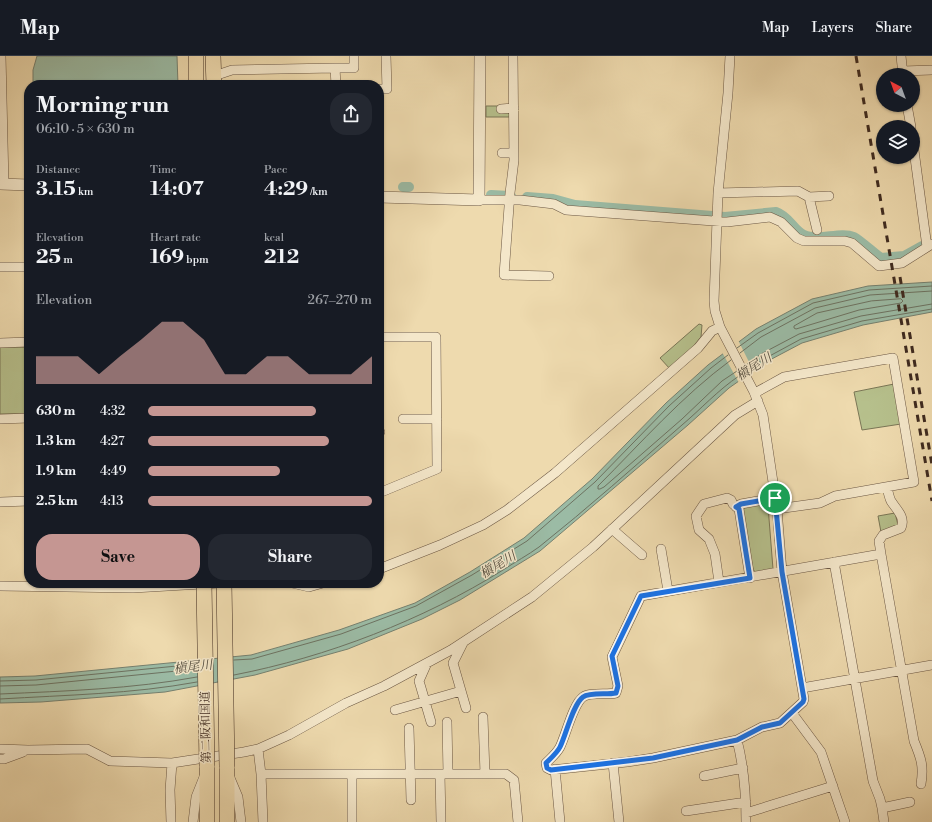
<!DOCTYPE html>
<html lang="en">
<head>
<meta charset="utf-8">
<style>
  :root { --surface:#171b24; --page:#242831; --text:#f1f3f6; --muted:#9ea1a6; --line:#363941; --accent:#c59692 }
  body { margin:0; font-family:"Libre Bodoni","Noto Serif JP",serif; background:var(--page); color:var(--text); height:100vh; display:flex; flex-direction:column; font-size:15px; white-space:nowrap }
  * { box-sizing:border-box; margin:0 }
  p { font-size:13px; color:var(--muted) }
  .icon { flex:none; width:22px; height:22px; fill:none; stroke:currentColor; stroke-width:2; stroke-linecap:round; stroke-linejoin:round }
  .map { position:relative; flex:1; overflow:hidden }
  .sheet { position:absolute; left:24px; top:24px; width:360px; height:508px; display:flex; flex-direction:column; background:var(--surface); border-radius:16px; box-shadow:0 1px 3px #0004 }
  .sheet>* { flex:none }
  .needle { width:26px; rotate:319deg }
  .controls { position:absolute; left:876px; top:12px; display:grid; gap:8px }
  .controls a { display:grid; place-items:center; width:44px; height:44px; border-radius:50%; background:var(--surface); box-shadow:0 1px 3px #0004; font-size:20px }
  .pin { position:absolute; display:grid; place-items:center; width:34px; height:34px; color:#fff; margin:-17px; border:2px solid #fff; border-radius:50%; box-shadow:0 1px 4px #0007 }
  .round { display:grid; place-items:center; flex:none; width:42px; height:42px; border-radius:16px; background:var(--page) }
  .summary { display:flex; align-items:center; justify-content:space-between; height:68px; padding:0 12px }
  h1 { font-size:22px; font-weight:800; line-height:30px }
  .stats { display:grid; grid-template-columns:repeat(3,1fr); gap:6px; height:68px; padding:4px 12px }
  .stats div { display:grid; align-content:center }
  .stats b { font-size:20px; font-weight:800 }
  .stats small { font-size:11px; font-weight:400 }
  .stats p { font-size:11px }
  .chart { height:112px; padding:8px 12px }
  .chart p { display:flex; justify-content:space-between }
  .chart svg { width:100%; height:72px; margin-top:4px; fill:var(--accent); opacity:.7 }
  .action { display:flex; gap:8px; margin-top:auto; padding:8px 12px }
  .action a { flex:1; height:46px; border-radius:16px; background:var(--accent); color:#111; font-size:16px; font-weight:800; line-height:46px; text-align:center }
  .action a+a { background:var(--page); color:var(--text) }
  ul { padding:0 12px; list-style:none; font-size:13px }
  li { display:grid; grid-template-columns:64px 48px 1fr; align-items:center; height:30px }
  li i { height:10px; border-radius:5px; background:var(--accent) }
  header { display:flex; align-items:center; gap:24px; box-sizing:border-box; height:56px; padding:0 20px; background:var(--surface); border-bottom:1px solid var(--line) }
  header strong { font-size:19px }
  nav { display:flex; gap:22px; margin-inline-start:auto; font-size:14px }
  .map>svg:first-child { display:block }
</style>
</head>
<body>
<header>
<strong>Map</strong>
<nav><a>Map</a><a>Layers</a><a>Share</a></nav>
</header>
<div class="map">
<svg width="932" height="766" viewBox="0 0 932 766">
  <rect width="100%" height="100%" fill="#eedaae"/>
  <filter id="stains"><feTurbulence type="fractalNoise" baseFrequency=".005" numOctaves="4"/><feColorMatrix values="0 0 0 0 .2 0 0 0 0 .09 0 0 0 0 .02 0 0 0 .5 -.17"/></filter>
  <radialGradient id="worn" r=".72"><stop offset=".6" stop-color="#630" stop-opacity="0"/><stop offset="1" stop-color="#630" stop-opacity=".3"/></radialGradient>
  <!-- green -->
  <path fill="#b6c08c" stroke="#7a7656" d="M486 50H501L510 59V61H486Z
    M699 268 702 269 701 281 690 295 670 313 660 302Z
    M0 291H29V358H0Z
    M894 328 901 368 862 374 854 336Z
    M765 448 768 450 773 513 756 516 753 514 742 455 745 451Z
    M895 457 898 469 881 476 878 460Z"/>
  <!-- water -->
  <path fill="#9bbba5" stroke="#768170" d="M37 0H177L178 29H33V14Z
    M932 226V256L863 269 802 287 766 306 729 332 688 369 540 495 460 544 422 563 348 593 255 619 165 636 41 646 0 647V621L35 620 251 599 339 574 415 547 470 516 524 482 592 423 666 347 708 309 756 273 812 243 868 230Z"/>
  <!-- pier -->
  <path fill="#eedaae" d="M738 284 754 316 739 327 722 296Z"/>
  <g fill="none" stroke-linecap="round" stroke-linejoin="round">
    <!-- shore -->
    <path stroke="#6d7362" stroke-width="1" d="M901 243 903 245 901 247 859 254 796 273 794 272V270L817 257 871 245Z
      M737 292 758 277 813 247 869 234 932 230
      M740 297 761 281 815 252 870 239 932 235
      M731 304C682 340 641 387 598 430V433H600L604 431 682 363 722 325 737 315
      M746 309 761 298 799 278 861 260 932 248
      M748 313 764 303 801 283 862 265 932 253
      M234 604 252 603 341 578 416 550 472 519 527 485 595 426 669 350 711 312 728 299
      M234 619C327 601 423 564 503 514 515 506 528 499 539 491 588 452 635 410 682 369 701 353 718 334 739 320
      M0 625 36 624 197 608
      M0 630 36 629 197 613
      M0 638C66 635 132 633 197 621
      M0 643C66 639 132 638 197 626"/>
    <!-- canal -->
    <path stroke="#9bbba5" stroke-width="10" d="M403 131H409
      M491 139 511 140
      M527 141 553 143 575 149 725 161 776 156C790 161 793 174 804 179 818 186 840 175 854 181 861 185 874 197 881 202L904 200 922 190"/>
    <defs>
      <path id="minor" d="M1 0 4 128
        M513 0 514 104 510 137 504 219 549 220
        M730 0 728 37 718 137 714 245 715 255 720 271 754 336 763 359 777 453 782 516 804 643 803 646 780 667 762 671 737 684 653 702 627 706 551 714 547 712 546 707C551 702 557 697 560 691 566 679 573 648 583 641 590 636 607 639 616 637L618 630 612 601 641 540 881 498 879 485 883 479 901 472C906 461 896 453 891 445 889 441 888 436 887 431
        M901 0 903 19
        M335 12H354V0
        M903 15 932 14
        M214 20 232 14 335 12 336 29
        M379 33H387L386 0
        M907 49 911 71
        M501 53 514 52
        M913 87 927 191
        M502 97H514
        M718 137 798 135 809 141 829 140
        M809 141 817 174
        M479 144H520L554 148 566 154 727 166 770 161 781 166 797 182 804 185H845L852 187 879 210 902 207 932 188
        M0 211H29
        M379 281H436L437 413 379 437
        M0 287 29 286
        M755 337 784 321 893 302 914 426 835 440 820 447 777 453
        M0 363 29 362
        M403 363H437
        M379 376H380
        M0 446 29 445
        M736 451 741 448 775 442
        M612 473 642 499
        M661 493 668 535
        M881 498 914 685C921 702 924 710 921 728
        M834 506 873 725 880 743 882 752 910 746
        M379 513 440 489 483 469 507 454 555 417 698 292 712 275 720 271
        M719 526 715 498 709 483 699 474 696 460 704 448 727 442 731 444 733 448 739 453 750 522
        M292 527 309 531 323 527
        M0 530 133 532 219 527
        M463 587 453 607 466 652
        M427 607 419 625 431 666
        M802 632 932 609
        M395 654 461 635
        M792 657 821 696 845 766
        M483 661 485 718
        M447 666 448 718
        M409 672 411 744
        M737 684C744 711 746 739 746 766
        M0 693 28 694 87 693 110 705 172 707 244 696 258 693 289 679 346 647 384 630 451 594 532 541 593 491 735 359 758 345
        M258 693 261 718 263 766
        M0 703H4L23 696
        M613 707 619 766
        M555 713 560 766
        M261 718H506L514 724 518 766
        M352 718V766
        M440 718 441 766
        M704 720 743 712
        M230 722 238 741 241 766
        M882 752 884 766
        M686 755 746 746
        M746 757 833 730
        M171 766 170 734 172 707
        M193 766 196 741 204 721"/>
      <path id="tertiary" d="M0 128 29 129
        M379 141 479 144 480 0"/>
      <path id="trunk" d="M196 0V29
        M213 0 214 29
        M207 710V766
        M227 711V766"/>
    </defs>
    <!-- minor casing -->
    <use href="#minor" stroke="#6b5744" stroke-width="10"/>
    <!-- tertiary casing -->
    <use href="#tertiary" stroke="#6b5744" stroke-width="12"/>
    <!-- trunk casing -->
    <use href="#trunk" stroke="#3f2b20" stroke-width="16"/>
    <!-- minor -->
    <use href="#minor" stroke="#f4e7ca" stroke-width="9"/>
    <!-- tertiary -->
    <use href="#tertiary" stroke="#f4e7ca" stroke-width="11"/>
    <!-- trunk -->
    <use href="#trunk" stroke="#eedaae" stroke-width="15"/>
    <!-- rail -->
    <path stroke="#3f2b20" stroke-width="3" stroke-dasharray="7 7" stroke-linecap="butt" d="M856 0 932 445
      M900 221 932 409"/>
    <defs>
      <path id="trunk-bridge" d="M204 527 207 710
        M224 527 227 711"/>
    </defs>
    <!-- trunk-bridge casing -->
    <use href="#trunk-bridge" stroke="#3f2b20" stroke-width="16" stroke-linecap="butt"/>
    <!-- trunk-bridge -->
    <use href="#trunk-bridge" stroke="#eedaae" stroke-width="15"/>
  </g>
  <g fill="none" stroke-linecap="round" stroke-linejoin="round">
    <defs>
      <path id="route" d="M775 442 782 516 804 643 803 646 780 667 762 671 737 684 653 702 551 714 547 712 546 707C551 702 557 697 560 691 566 679 573 648 583 641 590 636 607 639 616 637L618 630 612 600 641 540 750 522 739 453 736 451 741 448Z"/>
    </defs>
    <!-- route casing -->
    <use href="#route" stroke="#fff" stroke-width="8"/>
    <!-- route -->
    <use href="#route" stroke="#1a73e8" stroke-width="5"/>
  </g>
  <g text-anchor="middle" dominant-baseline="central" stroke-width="3" stroke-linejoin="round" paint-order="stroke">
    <!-- street labels -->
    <g font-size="12" fill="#3f2b20" stroke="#f4e7ca">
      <text transform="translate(206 671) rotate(-91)">第二阪和国道</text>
    </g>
    <!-- water labels -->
    <g font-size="13" font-style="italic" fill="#564f41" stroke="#f4e7ca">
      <text transform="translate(754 311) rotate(-32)">槇尾川</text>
      <text transform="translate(498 509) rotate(-31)">槇尾川</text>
      <text transform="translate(193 611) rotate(-7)">槇尾川</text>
    </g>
  </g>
  <rect width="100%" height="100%" filter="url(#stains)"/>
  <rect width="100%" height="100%" fill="url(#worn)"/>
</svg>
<div class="controls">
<a><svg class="needle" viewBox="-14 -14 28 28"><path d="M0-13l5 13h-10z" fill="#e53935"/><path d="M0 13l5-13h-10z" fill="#9ea1a6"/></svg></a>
<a><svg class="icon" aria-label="layers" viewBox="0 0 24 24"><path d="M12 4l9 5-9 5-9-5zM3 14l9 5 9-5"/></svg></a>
</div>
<div class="pin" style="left:775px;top:442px;background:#1e9e55"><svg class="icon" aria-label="arrive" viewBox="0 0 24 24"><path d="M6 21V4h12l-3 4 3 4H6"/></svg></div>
<section class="sheet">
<div class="summary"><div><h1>Morning run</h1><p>06:10 · 5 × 630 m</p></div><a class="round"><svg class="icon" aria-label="share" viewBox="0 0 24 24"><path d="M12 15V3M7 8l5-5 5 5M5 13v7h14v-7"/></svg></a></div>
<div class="stats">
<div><p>Distance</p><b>3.15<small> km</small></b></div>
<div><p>Time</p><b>14:07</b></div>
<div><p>Pace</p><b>4:29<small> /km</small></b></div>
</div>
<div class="stats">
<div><p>Elevation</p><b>25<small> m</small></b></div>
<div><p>Heart rate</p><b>169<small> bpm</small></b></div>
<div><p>kcal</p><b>212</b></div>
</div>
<div class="chart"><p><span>Elevation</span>267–270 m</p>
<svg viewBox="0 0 160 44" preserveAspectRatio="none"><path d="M0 44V27L10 27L20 27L30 38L40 27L50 17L60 6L70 6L80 17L90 38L100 38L110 27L120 27L130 38L140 38L150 38L160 27V44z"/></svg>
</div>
<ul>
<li><b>630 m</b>4:32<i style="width:75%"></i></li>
<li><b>1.3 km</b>4:27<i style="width:81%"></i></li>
<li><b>1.9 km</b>4:49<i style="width:59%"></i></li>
<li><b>2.5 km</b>4:13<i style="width:100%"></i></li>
</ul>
<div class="action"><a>Save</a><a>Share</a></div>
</section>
</div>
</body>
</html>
